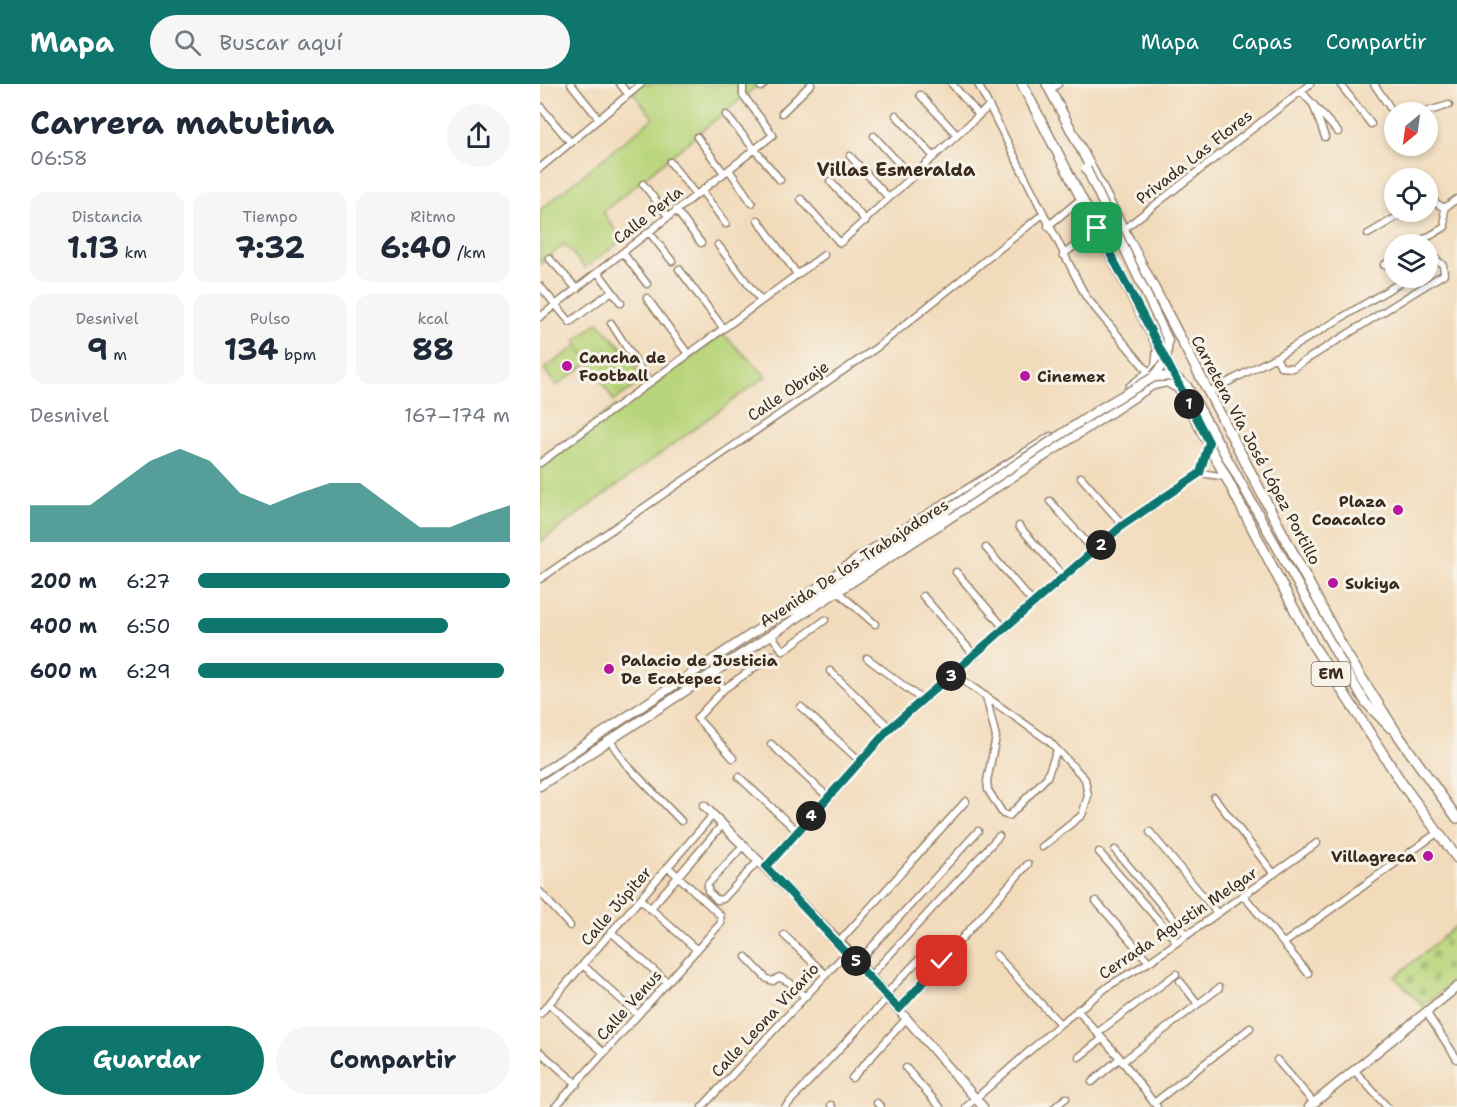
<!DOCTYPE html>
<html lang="es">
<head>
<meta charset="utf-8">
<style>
  :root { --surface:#fff; --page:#f6f6f7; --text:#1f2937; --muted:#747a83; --accent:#0f766e }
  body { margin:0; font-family:"Shantell Sans",sans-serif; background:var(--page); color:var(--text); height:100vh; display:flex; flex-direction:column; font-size:22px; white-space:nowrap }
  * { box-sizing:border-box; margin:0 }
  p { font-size:20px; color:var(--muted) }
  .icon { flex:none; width:33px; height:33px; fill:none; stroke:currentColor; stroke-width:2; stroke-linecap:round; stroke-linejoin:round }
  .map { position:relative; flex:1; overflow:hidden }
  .sheet { display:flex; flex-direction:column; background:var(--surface); width:540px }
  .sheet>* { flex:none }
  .needle { width:39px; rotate:209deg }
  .fabs { position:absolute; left:844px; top:18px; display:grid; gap:12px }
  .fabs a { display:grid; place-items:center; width:54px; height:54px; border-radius:50%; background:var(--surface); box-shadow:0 3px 9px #0003; font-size:30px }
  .pin { position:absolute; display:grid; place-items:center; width:51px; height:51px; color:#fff; margin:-26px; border-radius:12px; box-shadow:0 3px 9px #0006 }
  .km { position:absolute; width:30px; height:30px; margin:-15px; border-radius:50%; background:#222; color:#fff; font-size:16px; line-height:30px; text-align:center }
  .round { display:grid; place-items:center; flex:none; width:63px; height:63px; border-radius:32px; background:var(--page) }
  .overview { display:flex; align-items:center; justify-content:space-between; height:102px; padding:0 30px }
  h1 { font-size:33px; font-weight:700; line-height:45px }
  .metrics { display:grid; grid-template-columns:repeat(3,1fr); gap:9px; height:102px; padding:6px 30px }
  .metrics div { display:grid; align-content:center; border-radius:15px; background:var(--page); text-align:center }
  .metrics b { font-size:30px; font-weight:700 }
  .metrics small { font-size:16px; font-weight:400 }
  .metrics p { font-size:16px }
  .chart { height:168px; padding:12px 30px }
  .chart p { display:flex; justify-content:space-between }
  .chart svg { width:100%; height:108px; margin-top:6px; fill:var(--accent); opacity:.7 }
  .action { display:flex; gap:12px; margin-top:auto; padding:12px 30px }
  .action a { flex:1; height:69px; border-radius:36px; background:var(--accent); color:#fff; font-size:24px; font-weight:700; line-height:69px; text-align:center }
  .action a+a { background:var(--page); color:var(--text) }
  ul { padding:0 30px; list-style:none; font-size:20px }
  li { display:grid; grid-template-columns:96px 72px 1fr; align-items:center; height:45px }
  li i { height:15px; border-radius:8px; background:var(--accent) }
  header { display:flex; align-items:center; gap:36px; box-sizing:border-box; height:84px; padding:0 30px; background:var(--accent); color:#fff }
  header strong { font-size:28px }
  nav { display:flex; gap:33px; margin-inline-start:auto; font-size:21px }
  .search { width:420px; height:54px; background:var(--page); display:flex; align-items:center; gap:15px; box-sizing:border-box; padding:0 21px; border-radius:33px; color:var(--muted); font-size:22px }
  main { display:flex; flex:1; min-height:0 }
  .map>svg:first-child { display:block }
</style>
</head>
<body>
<header>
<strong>Mapa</strong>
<div class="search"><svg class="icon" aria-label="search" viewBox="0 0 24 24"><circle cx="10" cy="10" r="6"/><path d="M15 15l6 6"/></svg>Buscar aquí</div>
<nav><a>Mapa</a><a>Capas</a><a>Compartir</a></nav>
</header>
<main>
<section class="sheet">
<div class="overview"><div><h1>Carrera matutina</h1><p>06:58</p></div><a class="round"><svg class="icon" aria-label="share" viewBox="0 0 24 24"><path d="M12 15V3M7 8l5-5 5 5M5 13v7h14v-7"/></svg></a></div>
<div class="metrics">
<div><p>Distancia</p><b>1.13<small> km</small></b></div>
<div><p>Tiempo</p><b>7:32</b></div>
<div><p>Ritmo</p><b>6:40<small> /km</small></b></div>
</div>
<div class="metrics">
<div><p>Desnivel</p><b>9<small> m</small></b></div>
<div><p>Pulso</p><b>134<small> bpm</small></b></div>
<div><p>kcal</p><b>88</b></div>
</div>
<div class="chart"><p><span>Desnivel</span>167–174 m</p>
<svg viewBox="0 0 160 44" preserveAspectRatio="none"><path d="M0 44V29L10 29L20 29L30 20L40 11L50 6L60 11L70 24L80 29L90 24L100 20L110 20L120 29L130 38L140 38L150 33L160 29V44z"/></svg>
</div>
<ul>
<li><b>200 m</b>6:27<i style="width:100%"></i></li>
<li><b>400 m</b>6:50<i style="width:80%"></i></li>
<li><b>600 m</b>6:29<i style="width:98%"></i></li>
</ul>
<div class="action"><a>Guardar</a><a>Compartir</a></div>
</section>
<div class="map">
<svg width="917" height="1023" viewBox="0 0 917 1023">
  <defs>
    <pattern id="cemetery-stones" width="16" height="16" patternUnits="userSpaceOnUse" patternTransform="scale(1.5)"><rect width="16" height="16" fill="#b9d57b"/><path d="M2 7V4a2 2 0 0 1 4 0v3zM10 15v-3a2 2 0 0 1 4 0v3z" fill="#a0b76a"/></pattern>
    <pattern id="park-tufts" width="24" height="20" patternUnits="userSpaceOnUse" patternTransform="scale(1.5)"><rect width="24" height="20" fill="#b9d57b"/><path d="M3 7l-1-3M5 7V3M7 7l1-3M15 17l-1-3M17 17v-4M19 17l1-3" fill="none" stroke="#a0b76a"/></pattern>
  </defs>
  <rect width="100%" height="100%" fill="#f7f3e8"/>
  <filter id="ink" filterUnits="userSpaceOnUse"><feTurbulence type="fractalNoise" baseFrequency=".0167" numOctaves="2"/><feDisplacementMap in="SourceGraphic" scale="12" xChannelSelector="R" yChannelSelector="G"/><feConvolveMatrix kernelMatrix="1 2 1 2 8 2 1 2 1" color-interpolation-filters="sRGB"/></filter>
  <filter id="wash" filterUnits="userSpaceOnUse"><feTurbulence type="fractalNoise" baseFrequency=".008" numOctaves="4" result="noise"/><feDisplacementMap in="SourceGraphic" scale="24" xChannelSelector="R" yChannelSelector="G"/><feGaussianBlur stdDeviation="1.35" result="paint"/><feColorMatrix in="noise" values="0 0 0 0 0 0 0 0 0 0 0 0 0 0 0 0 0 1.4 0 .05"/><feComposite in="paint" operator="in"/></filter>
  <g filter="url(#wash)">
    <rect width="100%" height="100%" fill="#f2dbbb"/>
    <!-- green -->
    <path fill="#b9d57b" stroke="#7a804c" stroke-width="1.5" d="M101 0H219L63 128 82 156 45 184 24 160 0 180V126L113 34 92 7Z
      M183 250 226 292 0 458V377L76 322 80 325Z
      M38 261 50 278 16 302 4 285Z"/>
    <!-- cemetery -->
    <path fill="url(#cemetery-stones)" stroke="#7a804c" stroke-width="1.5" d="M917 841V894L883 922 855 893Z"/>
    <!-- park -->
    <path fill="url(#park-tufts)" stroke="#7a804c" stroke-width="1.5" d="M58 238 92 275 102 297 74 317 35 257Z"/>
  </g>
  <g filter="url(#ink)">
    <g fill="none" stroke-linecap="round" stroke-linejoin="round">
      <defs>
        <path id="street" d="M31 0 59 35
          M80 0 88 10
          M412 0 439 31
          M438 0 546 213 610 290
          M800 0 831 40
          M834 0 855 31
          M221 3 224 0
          M510 6 518 0
          M761 7 798 48
          M380 11 417 51
          M0 22 31 59
          M774 23 785 53
          M885 28 909 21
          M242 29 271 0
          M186 31 240 96
          M356 31 394 73
          M334 52 372 94
          M157 53 184 89
          M310 72 349 114
          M130 78 156 111
          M0 84 101 0
          M189 86 212 119
          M290 97 326 137
          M103 100 128 132
          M162 107 186 140
          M261 115 300 159 449 22
          M904 124 917 115
          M136 126 161 159
          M218 136 257 190
          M508 142 542 114
          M584 145 770 0
          M109 148 132 177
          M828 150 865 128
          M876 160 905 143 904 124 888 114
          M178 161 221 217
          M83 169 107 200
          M523 171 557 144
          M9 174 37 205
          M844 181 855 174
          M139 185 183 244
          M58 188 81 219
          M0 202 30 238 72 207
          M107 214 148 270
          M0 233 233 51 203 11V0
          M71 239 109 298
          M736 273 868 194
          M669 308 736 273 741 283 753 284 904 190 903 181 897 176 888 181
          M0 379 284 171
          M660 389 686 393
          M541 393 583 441
          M510 417 554 467
          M479 442 524 493
          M446 464 494 520
          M416 488 465 545
          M0 495 336 264 503 130
          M298 508 335 540
          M383 512 435 572
          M232 552 243 567 285 536
          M327 574 381 615
          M290 587 350 644
          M414 590 509 657 545 695 548 712 542 731 502 763
          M173 591 184 605
          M446 612 456 653 447 697 448 706 463 730 469 732 507 693 517 666
          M261 623 320 677
          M71 658 85 679 141 737
          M231 660 288 713
          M193 674 157 634 184 605 232 571
          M199 693 257 747
          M674 713 734 790
          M610 748 677 829
          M204 761 168 800V807L177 816 183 815 219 776
          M575 766 647 851
          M559 768 637 858
          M226 783 350 644 583 441 660 389 669 358
          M0 808 30 842
          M703 811 768 889
          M100 815 157 866
          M556 817 609 878
          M110 825 183 740
          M71 848 127 898
          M244 851 286 891
          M299 858 426 717
          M744 859 897 749
          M456 871 520 940
          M206 873 227 895 233 897 239 893 249 898 265 913
          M318 878 438 747
          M43 881 98 931
          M330 892 459 752
          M640 897 658 920
          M346 910 382 872
          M9 920 64 969
          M359 925 488 780
          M537 926 580 974 617 1023
          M886 928 917 975
          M0 930 173 731
          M557 949 636 890
          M0 968 37 1000
          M539 973 562 955
          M737 976 774 1019
          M582 978 679 904
          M366 984 400 1023
          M814 986 847 1023
          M312 994 367 934
          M552 998 580 974
          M337 1019 341 1023
          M614 1019 710 944
          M291 1021 292 1023
          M15 1023 181 839 180 831 128 783
          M162 1023 308 867
          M245 1023 348 913
          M426 1023 520 940 570 901 609 878 777 759
          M515 1023 526 1014"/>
        <path id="secondary" d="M590 303 616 283 618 263
          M246 529 266 521 407 426
          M805 585 826 619 850 644
          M0 690 237 533 317 475 511 353
          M0 702 613 301 627 298 641 306
          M164 722 308 867 443 1023
          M769 1023 917 903"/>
        <path id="primary" d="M482 0 773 561 863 701 917 774
          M507 0 805 568 858 651 917 734"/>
      </defs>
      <!-- street casing -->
      <use href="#street" stroke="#96826c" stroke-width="9"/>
      <!-- secondary casing -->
      <use href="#secondary" stroke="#96826c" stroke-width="11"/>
      <!-- primary casing -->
      <use href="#primary" stroke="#96826c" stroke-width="12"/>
      <!-- street -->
      <use href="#street" stroke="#fff" stroke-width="6"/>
      <!-- secondary -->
      <use href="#secondary" stroke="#fff" stroke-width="8"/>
      <!-- primary -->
      <use href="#primary" stroke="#fff" stroke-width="9"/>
      <defs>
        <path id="secondary-bridge" d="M546 84 628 256 626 277 614 291
          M407 426 561 324 614 293 634 292 647 302 805 585"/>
      </defs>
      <!-- secondary-bridge casing -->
      <use href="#secondary-bridge" stroke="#96826c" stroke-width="11" stroke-linecap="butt"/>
      <!-- secondary-bridge -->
      <use href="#secondary-bridge" stroke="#fff" stroke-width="8"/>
    </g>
  </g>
  <g fill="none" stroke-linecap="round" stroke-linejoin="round" filter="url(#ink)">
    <defs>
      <path id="route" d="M402 877 359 925 226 783 350 644 583 441 660 389 669 358 557 144"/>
    </defs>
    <!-- route casing -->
    <use href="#route" stroke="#fff" stroke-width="12"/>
    <!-- route -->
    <use href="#route" stroke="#0f766e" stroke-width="8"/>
  </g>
  <!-- markers -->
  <g fill="#b5179e" stroke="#f7f3e8" stroke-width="2">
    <circle cx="27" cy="282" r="6"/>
    <circle cx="485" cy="292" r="6"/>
    <circle cx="858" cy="426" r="6"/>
    <circle cx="793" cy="499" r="6"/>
    <circle cx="69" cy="585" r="6"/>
    <circle cx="888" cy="772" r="6"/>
  </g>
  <g text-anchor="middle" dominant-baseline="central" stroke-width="6" stroke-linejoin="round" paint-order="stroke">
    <!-- shield labels -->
    <rect fill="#f7f3e8" stroke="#73665b" stroke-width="1.5" x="771.5" y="578" width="39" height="24" rx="4.5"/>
    <g font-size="15" font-weight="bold" fill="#3b2a1e">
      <text x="791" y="590">EM</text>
    </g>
    <!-- street labels -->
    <g font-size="16" fill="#3b2a1e" stroke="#f7f3e8">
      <text transform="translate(654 73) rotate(-38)">Privada Las Flores</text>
      <text transform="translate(108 131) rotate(-38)">Calle Perla</text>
      <text transform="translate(248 307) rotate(-34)">Calle Obraje</text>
      <text transform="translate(716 366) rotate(62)">Carretera Vía José López Portillo</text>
      <text transform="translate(314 479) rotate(-33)">Avenida De los Trabajadores</text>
      <text transform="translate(76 822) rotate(-49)">Calle Júpiter</text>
      <text transform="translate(638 839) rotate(-34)">Cerrada Agustin Melgar</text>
      <text transform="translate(89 921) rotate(-48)">Calle Venus</text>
      <text transform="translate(225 936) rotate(-47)">Calle Leona Vicario</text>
    </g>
    <!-- poi labels -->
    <g font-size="16" font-weight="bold" fill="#3b2a1e" stroke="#f7f3e8" text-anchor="start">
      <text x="39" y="273">Cancha de<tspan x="39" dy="18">Football</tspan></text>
      <text x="497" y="292">Cinemex</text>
      <text x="846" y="417" text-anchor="end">Plaza<tspan x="846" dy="18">Coacalco</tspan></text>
      <text x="805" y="499">Sukiya</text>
      <text x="81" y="576">Palacio de Justicia<tspan x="81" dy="18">De Ecatepec</tspan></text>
      <text x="876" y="772" text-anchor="end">Villagreca</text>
    </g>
    <!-- neighbourhood labels -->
    <g font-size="18" font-weight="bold" fill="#3b2a1e" stroke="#f7f3e8">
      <text x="356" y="86">Villas Esmeralda</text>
    </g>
  </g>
</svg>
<div class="fabs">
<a><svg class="needle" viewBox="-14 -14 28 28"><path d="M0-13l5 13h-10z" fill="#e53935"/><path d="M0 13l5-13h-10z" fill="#747a83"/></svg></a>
<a><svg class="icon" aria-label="locate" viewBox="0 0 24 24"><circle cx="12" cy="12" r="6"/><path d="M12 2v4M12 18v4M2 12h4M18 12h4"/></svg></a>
<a><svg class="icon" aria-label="layers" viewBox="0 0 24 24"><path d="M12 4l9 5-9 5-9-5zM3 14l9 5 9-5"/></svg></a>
</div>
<div class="pin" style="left:557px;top:144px;background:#1e9e55"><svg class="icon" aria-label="arrive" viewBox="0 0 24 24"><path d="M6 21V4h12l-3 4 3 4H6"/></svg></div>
<div class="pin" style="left:402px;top:877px;background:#d93025"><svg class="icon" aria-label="check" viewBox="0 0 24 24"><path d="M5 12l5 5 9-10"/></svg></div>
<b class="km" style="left:649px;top:320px">1</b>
<b class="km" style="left:561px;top:461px">2</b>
<b class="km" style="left:411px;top:592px">3</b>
<b class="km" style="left:271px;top:732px">4</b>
<b class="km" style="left:316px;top:877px">5</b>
</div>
</main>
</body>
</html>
